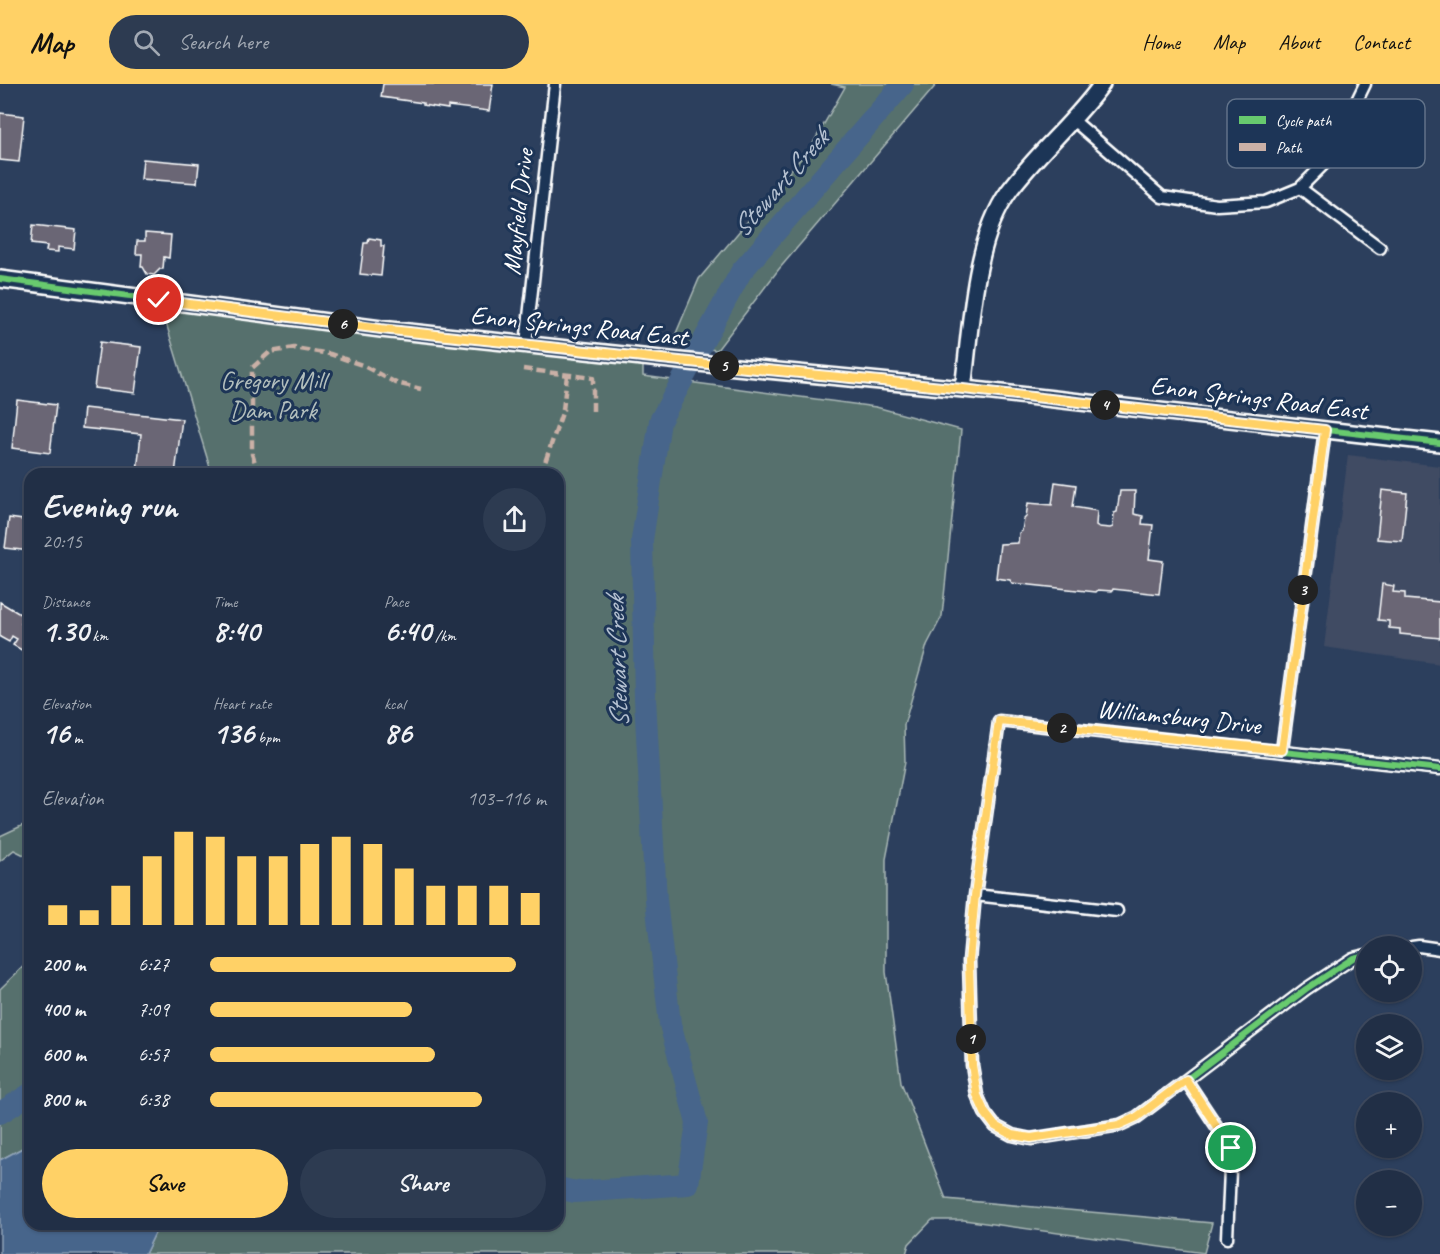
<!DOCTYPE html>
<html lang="en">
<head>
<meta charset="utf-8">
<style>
  :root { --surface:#212f46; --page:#2d3b51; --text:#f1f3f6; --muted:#a2a9b3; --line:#3e4a5f; --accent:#ffd166 }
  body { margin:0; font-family:Caveat,sans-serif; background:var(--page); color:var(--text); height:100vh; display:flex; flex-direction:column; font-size:22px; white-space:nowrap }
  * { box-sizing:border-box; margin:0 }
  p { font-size:20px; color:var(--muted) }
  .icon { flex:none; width:33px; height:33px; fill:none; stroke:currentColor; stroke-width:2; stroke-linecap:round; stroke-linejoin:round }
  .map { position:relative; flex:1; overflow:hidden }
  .side { position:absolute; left:24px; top:384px; width:540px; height:762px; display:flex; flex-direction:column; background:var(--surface); border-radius:18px; box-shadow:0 2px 4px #0004,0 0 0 2px var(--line) }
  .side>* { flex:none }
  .fabs { position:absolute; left:1356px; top:852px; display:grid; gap:12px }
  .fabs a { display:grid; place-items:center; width:66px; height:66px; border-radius:50%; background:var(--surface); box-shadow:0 2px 4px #0004,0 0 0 2px var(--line); font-size:30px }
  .pin { position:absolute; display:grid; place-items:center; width:51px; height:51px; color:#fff; margin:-26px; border:3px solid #fff; border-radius:50%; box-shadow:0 2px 6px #0007 }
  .km { position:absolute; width:30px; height:30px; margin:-15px; border-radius:50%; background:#222; color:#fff; font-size:16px; line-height:30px; text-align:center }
  .round { display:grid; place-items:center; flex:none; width:63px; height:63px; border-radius:32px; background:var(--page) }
  .head { display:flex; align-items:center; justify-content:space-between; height:102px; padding:0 18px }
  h1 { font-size:33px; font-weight:700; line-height:45px }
  .stats { display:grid; grid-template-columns:repeat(3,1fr); gap:9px; height:102px; padding:6px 18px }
  .stats div { display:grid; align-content:center }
  .stats b { font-size:30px; font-weight:700 }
  .stats small { font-size:16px; font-weight:400 }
  .stats p { font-size:16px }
  .chart { height:168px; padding:12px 18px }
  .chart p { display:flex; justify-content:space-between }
  .chart svg { width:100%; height:108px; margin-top:6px; stroke:var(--accent); stroke-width:6 }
  .primary-button { display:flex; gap:12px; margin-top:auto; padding:12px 18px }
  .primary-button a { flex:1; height:69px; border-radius:36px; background:var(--accent); color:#111; font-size:24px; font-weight:700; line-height:69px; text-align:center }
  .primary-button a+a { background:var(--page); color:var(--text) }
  ul { padding:0 18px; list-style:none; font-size:20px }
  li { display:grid; grid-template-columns:96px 72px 1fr; align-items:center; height:45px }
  li i { height:15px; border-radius:8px; background:var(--accent) }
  header { display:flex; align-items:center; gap:36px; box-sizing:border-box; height:84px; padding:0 30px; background:var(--accent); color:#111 }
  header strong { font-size:28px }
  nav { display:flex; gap:33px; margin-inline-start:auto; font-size:21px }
  .search { width:420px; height:54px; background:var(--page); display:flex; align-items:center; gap:15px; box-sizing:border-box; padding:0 21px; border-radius:33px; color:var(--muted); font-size:22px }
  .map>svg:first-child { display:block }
</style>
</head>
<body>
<header>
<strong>Map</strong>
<div class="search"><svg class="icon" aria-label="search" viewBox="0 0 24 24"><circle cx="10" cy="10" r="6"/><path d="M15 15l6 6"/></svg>Search here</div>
<nav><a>Home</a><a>Map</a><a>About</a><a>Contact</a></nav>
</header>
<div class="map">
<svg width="1440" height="1170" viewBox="0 0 1440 1170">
  <rect width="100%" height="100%" fill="#2c3f5d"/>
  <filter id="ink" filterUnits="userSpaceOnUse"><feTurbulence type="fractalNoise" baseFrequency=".0167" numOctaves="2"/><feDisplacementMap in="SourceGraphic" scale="12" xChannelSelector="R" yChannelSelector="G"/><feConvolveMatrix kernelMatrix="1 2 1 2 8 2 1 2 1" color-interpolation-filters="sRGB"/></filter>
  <g filter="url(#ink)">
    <!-- built -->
    <path fill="#3f4b64" d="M1348 371 1440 382V580L1324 563Z"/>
    <!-- green -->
    <path fill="#56706d" stroke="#aab8b6" stroke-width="1.5" d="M831 0H937L779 185 717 266 671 261 699 195 812 61 845 3Z
      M159 216 643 273V292L876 323 961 346 942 532 927 561 904 641 905 678 886 775V888L901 998 946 1115 1212 1139 1204 1169 964 1136H932L909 1160 906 1170H145L156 1147 168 1140H558V390H212Z
      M30 738V774L14 766 0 777V752Z
      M30 876V1060L0 1076V905Z"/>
    <!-- water -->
    <path fill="#46658b" stroke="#90a3b9" stroke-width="1.5" d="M30 1060V1140H168L156 1147 145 1170H0V1076Z"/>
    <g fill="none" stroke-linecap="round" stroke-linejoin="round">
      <!-- river -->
      <path stroke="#46658b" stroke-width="22" d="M0 1029 30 1010
        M558 1104 575 1108 688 1100 697 1039 670 940 656 816 645 614 642 456 660 337 741 188 903 0"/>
    </g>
    <!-- building -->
    <path fill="#6a6674" stroke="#fff" stroke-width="1.5" d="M383 0H493L489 27 448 22V25L423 21V19L381 13Z
      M0 29 24 32 19 78 0 76Z
      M143 75 199 80 197 99 141 95Z
      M33 141 76 146 74 165 58 163V168L46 167 47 162 31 160Z
      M145 149 171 151 169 174 164 173 163 185H160L154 191 147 190 143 183H141L142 170H136L137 157H145Z
      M369 154 381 156V162H384L381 192 360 190 364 159H368Z
      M100 258 141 263 135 309 94 304Z
      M17 316 56 321 50 369 12 364Z
      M84 324 182 335 175 390 137 388 141 350 82 344Z
      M1055 398 1076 401 1073 423 1097 427 1096 441 1099 443 1110 444 1113 443 1114 429 1117 428 1120 407H1135L1134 430 1143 432 1142 440 1153 441 1149 475 1163 477 1159 510 1113 505 1112 507 1098 506 1096 508 1012 499 1010 496 996 494 1000 460 1018 459 1019 449 1022 447 1024 435 1026 433 1028 419 1052 421Z
      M1382 406 1407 409 1402 457 1377 455Z
      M9 434 30 437V467L5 464Z
      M1382 500 1394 502 1393 508 1405 509V515L1440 518V554L1400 550V545L1389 544V537L1378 536Z
      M0 518 25 533 21 539 24 541 28 535 30 536V571L13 561 17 555 12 552 9 558 0 553Z"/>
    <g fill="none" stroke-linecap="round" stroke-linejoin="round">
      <defs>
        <path id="street" d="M1072 35 1162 113 1217 121 1266 118 1300 104 1328 76 1365 0
          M1300 104 1380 164
          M526 260 555 0
          M1282 666 1325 346
          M975 811 1117 827
          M1412 863 1419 862 1440 865
          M1366 871 1353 874 1306 905 1137 1033 1120 1041 1031 1055 1012 1051 995 1042 985 1029 977 1011 972 981 969 877 975 811 999 637 1440 685
          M1186 996 1231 1064 1227 1154"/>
        <path id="secondary" d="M0 195 381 245 736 283 984 307 1440 359
          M963 305C971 244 973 157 1009 107 1037 69 1075 38 1102 0"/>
      </defs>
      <!-- street casing -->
      <use href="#street" stroke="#fff" stroke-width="15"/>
      <!-- secondary casing -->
      <use href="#secondary" stroke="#fff" stroke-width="20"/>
      <!-- street -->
      <use href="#street" stroke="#1d3557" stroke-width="10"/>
      <!-- secondary -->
      <use href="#secondary" stroke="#1d3557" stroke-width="15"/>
      <!-- quiet -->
      <path stroke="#cab0a6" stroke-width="4.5" stroke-dasharray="9 4.5" stroke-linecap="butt" d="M523 285 593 294V329
        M259 390 252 370V284L270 268 294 264 330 270 362 281 396 299 421 305
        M541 390 563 326 567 291"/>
      <defs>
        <path id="cycleway" d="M0 195 381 245 736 283 984 307 1440 359
          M1366 871 1353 874 1306 905 1137 1033 1120 1041 1031 1055 1012 1051 995 1042 985 1029 977 1011 972 981 969 877 975 811 999 637 1440 685"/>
      </defs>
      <!-- cycleway casing -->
      <use href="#cycleway" stroke="#1d3557" stroke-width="10"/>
      <!-- cycleway -->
      <use href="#cycleway" stroke="#67ca6e" stroke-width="6"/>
    </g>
  </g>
  <g fill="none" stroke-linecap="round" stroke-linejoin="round" filter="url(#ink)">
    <defs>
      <path id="route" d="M159 216 381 245 736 283 963 305 1325 346 1282 666 999 637 975 811 969 877 972 981 977 1011 985 1029 995 1042 1012 1051 1031 1054 1119 1041 1137 1033 1186 996 1231 1064"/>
    </defs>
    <!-- route casing -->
    <use href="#route" stroke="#fff" stroke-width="12"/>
    <!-- route -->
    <use href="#route" stroke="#ffd166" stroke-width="8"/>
  </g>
  <g text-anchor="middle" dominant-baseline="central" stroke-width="6" stroke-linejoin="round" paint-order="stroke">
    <!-- street labels -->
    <g font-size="26" fill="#fff" stroke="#1d3557">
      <text transform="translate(518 128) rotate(-84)">Mayfield Drive</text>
      <text transform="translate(579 242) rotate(6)">Enon Springs Road East</text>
      <text transform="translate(1259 314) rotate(7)">Enon Springs Road East</text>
      <text transform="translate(1179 633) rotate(6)">Williamsburg Drive</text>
    </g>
    <!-- park labels -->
    <g font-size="26" fill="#b3bfbd" stroke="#1d3557">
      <text x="273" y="296">Gregory Mill<tspan x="273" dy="30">Dam Park</tspan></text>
    </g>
    <!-- water labels -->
    <g font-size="27" font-style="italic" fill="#b5c1d1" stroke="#1d3557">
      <text transform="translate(780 99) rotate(-49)">Stewart Creek</text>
      <text transform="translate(617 578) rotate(-92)">Stewart Creek</text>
    </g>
  </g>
  <!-- legend -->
  <rect x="1227" y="15" width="198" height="69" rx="9" fill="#1d3557" stroke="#617289" stroke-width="1.5"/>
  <rect x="1239" y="32" width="27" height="8" fill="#67ca6e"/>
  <rect x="1239" y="59" width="27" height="8" fill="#cab0a6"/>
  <g font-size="16" fill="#fff">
    <text x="1276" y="42">Cycle path</text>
    <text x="1276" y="69">Path</text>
  </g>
</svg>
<div class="fabs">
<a><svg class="icon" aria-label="locate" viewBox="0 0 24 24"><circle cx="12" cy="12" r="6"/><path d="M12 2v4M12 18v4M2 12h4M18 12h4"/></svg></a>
<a><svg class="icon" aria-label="layers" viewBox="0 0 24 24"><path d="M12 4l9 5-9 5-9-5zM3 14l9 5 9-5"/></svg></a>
<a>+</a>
<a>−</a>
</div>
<div class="pin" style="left:1231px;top:1064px;background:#1e9e55"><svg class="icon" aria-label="arrive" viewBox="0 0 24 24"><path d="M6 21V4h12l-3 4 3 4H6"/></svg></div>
<div class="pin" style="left:159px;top:216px;background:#d93025"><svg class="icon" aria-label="check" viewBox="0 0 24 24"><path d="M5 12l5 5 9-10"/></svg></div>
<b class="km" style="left:971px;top:955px">1</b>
<b class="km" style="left:1062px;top:644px">2</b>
<b class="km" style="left:1303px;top:506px">3</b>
<b class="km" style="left:1105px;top:321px">4</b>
<b class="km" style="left:724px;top:282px">5</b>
<b class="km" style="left:343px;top:240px">6</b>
<section class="side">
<div class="head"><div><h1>Evening run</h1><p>20:15</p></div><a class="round"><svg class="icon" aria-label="share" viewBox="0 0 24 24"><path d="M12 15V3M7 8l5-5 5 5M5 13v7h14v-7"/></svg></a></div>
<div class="stats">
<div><p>Distance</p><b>1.30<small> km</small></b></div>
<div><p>Time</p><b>8:40</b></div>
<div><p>Pace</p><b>6:40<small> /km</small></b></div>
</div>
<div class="stats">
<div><p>Elevation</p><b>16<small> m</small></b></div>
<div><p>Heart rate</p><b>136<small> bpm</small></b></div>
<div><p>kcal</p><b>86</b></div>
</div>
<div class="chart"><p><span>Elevation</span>103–116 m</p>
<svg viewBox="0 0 160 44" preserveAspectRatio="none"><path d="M5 44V36M15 44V38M25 44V28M35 44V16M45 44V6M55 44V8M65 44V16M75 44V16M85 44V11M95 44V8M105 44V11M115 44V21M125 44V28M135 44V28M145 44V28M155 44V31"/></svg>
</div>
<ul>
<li><b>200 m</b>6:27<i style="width:91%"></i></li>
<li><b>400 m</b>7:09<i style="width:60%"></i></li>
<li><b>600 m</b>6:57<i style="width:67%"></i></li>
<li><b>800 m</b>6:38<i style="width:81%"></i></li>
</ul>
<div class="primary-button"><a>Save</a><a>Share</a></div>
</section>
</div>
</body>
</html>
